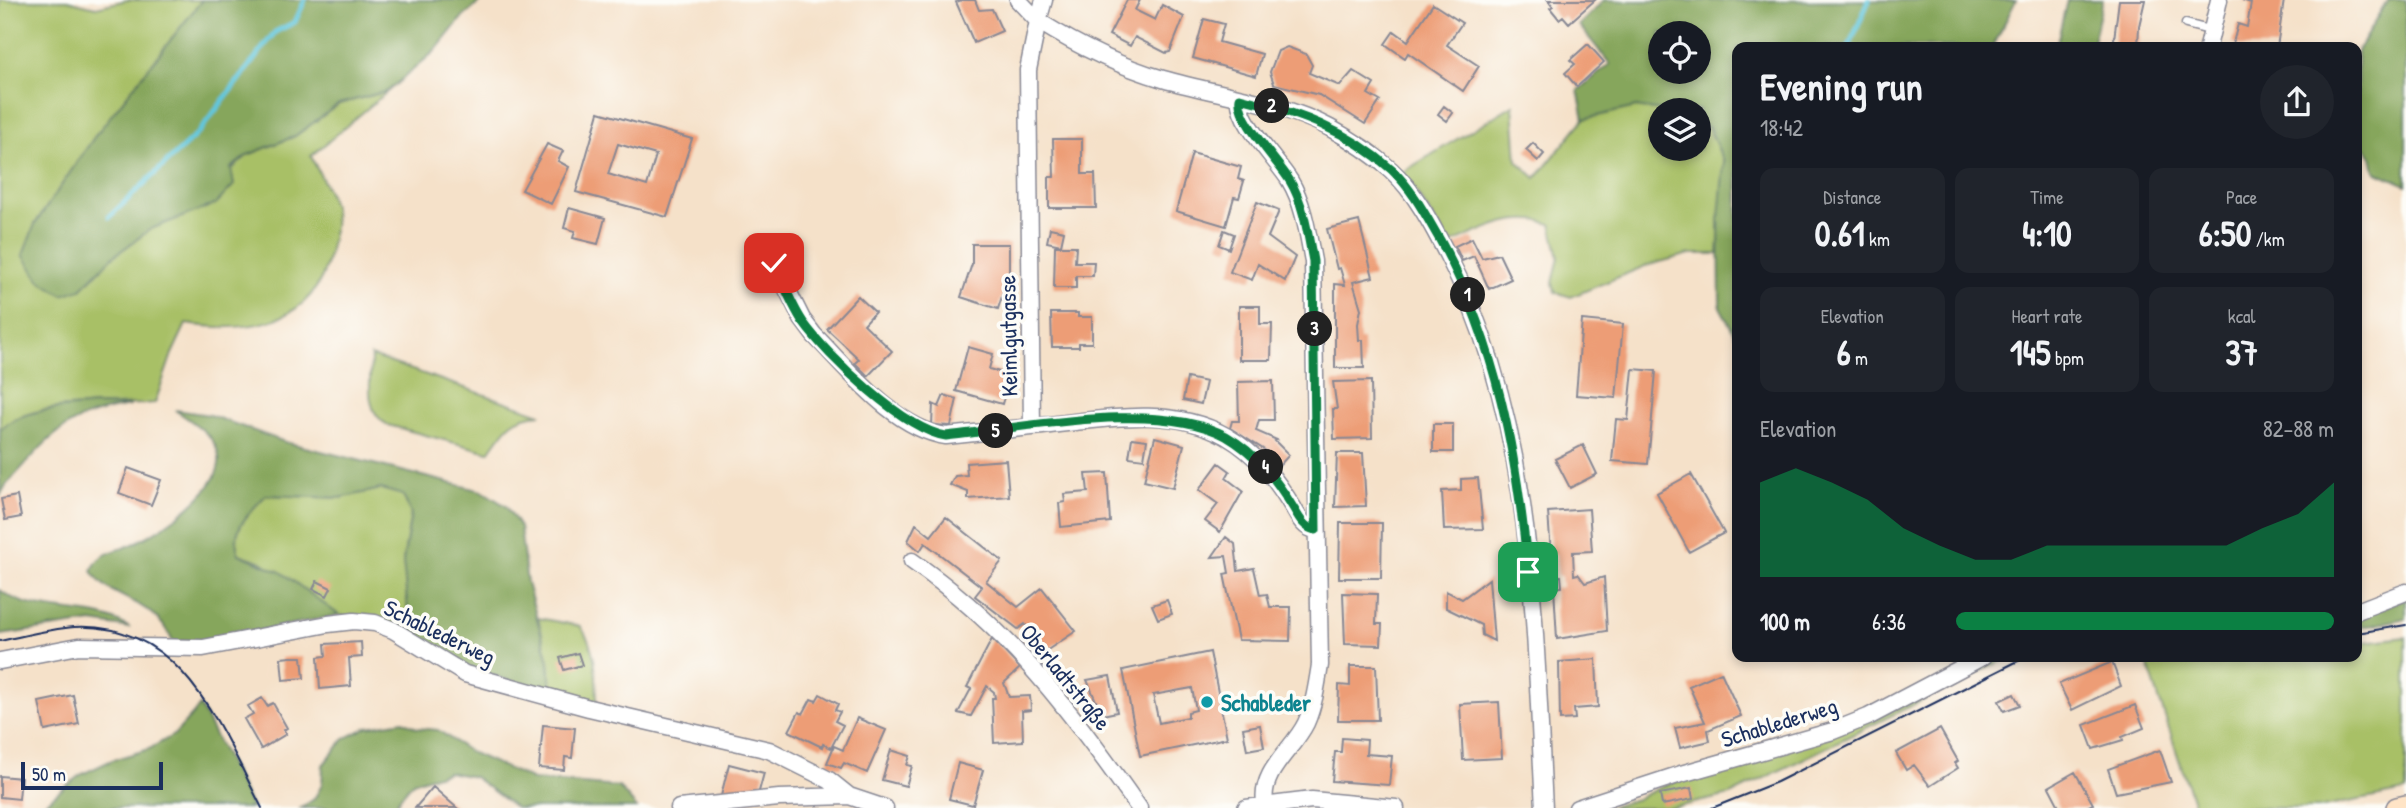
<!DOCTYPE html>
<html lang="en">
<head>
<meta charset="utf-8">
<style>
  :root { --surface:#171b24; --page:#20242c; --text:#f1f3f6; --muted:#9ea1a6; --accent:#0b8043 }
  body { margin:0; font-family:"Patrick Hand",sans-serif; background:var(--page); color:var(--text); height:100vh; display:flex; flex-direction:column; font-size:26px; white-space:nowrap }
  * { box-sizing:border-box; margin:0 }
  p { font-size:23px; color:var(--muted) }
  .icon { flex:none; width:38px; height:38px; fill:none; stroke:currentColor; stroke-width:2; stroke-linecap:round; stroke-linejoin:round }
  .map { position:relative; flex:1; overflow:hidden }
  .drawer { position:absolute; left:1732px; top:42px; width:630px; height:620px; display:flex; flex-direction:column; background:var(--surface); border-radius:14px; box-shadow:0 4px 10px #0003 }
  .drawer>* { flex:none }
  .tools { position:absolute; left:1648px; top:21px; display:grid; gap:14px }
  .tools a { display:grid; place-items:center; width:63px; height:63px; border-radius:50%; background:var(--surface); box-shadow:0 4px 10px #0003; font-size:35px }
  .scale { position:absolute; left:21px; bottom:18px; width:142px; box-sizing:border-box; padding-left:7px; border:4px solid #1b2f5e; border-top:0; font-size:19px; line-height:24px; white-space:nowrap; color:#1b2f5e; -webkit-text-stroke:5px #fdfcf7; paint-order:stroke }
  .pin { position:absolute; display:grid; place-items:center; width:60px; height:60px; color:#fff; margin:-30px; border-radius:14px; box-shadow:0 4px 10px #0006 }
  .km { position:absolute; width:35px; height:35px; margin:-18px; border-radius:50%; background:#222; color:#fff; font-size:19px; line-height:35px; text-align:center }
  .round { display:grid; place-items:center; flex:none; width:74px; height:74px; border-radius:37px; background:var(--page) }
  .head { display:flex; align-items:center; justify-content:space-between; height:119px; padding:0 28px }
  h1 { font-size:38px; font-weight:700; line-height:52px }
  .metrics { display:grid; grid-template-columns:repeat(3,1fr); gap:10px; height:119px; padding:7px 28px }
  .metrics div { display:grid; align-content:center; border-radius:14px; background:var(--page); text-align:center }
  .metrics b { font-size:35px; font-weight:700 }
  .metrics small { font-size:19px; font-weight:400 }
  .metrics p { font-size:19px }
  .chart { height:196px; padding:14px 28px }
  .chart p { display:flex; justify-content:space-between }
  .chart svg { width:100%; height:126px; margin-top:7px; fill:var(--accent); opacity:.7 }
  ul { padding:0 28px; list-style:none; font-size:23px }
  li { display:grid; grid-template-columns:112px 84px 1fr; align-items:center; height:52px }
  li i { height:18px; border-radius:9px; background:var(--accent) }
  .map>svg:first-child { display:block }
</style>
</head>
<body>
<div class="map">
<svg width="2406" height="808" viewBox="0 0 2406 808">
  <rect width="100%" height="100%" fill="#fdfcf7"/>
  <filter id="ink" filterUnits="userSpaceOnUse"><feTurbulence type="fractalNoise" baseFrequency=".0143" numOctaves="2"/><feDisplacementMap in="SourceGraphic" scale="14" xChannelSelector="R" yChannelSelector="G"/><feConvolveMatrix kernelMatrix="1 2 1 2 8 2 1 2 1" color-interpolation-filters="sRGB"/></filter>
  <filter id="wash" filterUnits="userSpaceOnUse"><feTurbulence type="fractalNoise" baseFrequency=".00686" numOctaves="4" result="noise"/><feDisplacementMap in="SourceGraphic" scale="28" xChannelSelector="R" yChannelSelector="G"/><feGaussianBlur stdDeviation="1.57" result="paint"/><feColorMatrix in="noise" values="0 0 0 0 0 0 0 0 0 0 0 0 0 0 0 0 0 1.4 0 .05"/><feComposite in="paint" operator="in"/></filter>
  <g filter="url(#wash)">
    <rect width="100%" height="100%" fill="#f5e1c9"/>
    <!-- green -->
    <path fill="#a8c066" stroke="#627862" stroke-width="2" d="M0 0H67L96 7 127 0H202L95 136 35 224 81 289 114 256 151 229 181 215 248 155 295 136 339 104 388 91 311 156C318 172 329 189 333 206 337 221 332 240 329 254 315 326 246 333 186 324L172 354 155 403C112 408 31 398 0 430Z
      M1513 105 1517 161 1536 178 1584 119 1636 107 1661 111V149H1699V123L1709 128 1724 162 1718 254H1690L1645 266 1571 297 1555 292 1553 283 1559 257 1551 224C1515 211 1483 230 1450 244L1403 172Z
      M371 356 541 414C511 416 505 429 489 452L388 425C363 412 371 381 371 356Z
      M381 489 403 495 411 514 403 561 410 633 339 615 260 561 239 554C229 530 250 512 266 495L340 498Z
      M538 618 580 626C597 648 596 676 597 702L551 692 549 661Z
      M2406 637V791L2318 808H2195L2145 656H2357V643Z
      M1994 656H2012L1730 795 1671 808H1608L1637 799 1663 786 1888 712Z"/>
    <!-- forest -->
    <path fill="#86a65b" stroke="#506a5c" stroke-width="2" fill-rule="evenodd" d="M202 0H482L460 20 435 51 388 91 339 104 295 136 248 155 231 168 234 185 216 204 151 229 114 256 81 289 63 295 40 281 23 255 35 224 95 136Z
      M1604 0 1630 1 2016 0 1993 47H1738V340L1720 307 1719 217 1724 162 1709 128 1699 123V110L1661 111 1636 107 1584 119 1578 90 1610 64 1579 25ZM1661 33H1699V72H1661Z
      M2067 0H2103L2092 47H2056Z
      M2388 0H2406V185L2375 171 2372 157 2365 147 2357 148V51Z
      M92 405 130 406C62 416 51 437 6 485L0 496V430C21 408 63 409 92 405Z
      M175 410 210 415 285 442 482 491 506 506 520 527 527 583 549 661 551 692 465 668 410 633 403 561 411 514 403 495 381 489 340 498 266 495C250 512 229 530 239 554L281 572 339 615 212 640 173 642C152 594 111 604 92 571 99 550 118 552 135 543 161 530 223 490 219 457 216 435 191 421 175 410Z
      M0 590C37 619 91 602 130 628L92 622 0 635Z
      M2406 598V618L2370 626H2357V617Z
      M200 706 252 808H38L80 775 112 760 149 749 175 734Z
      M403 721 417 728 438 730 470 752 533 780 619 787 637 808H516L474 777 448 772 413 782 398 800 396 808H301L314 799 322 785 323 765 344 739 367 727Z"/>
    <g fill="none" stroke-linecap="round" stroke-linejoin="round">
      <!-- stream -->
      <path stroke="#61c7de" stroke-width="5" d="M1849 47 1869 0
        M109 217 199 132 275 32 295 22 305 0"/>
    </g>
    <g id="blocks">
      <!-- building -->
      <path fill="#ed9d76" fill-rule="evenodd" d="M962 0H975L979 10 992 9 1002 31 974 43 956 2Z
        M1127 0H1140L1135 10 1155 20 1162 5 1184 17 1170 52 1166 53 1135 37 1130 46 1109 35Z
        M1548 0H1595L1569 23 1563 16 1559 19 1550 8 1553 6Z
        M2119 0H2145L2139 26 2138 47H2113Z
        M2242 0H2284L2277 47H2242L2233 43 2238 24 2247 27 2251 3Z
        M1433 4 1462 23 1447 45 1479 66 1463 91 1408 53 1405 58 1385 44 1394 31 1408 41Z
        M1204 19 1224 24 1219 42 1262 54 1256 76 1193 58Z
        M1588 44 1604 62 1577 87 1565 73 1575 64 1570 60Z
        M1287 47 1306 54 1312 65 1309 73 1340 86 1353 71 1374 84 1368 94 1380 101 1365 124 1319 95 1274 84 1270 72 1278 51Z
        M1444 106 1453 113 1447 121 1438 114Z
        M599 112 692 139 667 217 576 192ZM618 144 656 155 647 186 608 174Z
        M1053 139H1082V174H1095L1096 208H1049V177H1054Z
        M1533 143 1544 154 1538 161 1526 150Z
        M547 144 563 151 558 161 569 167 551 204 522 190Z
        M1192 153 1241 167 1238 179 1244 181 1239 198 1234 197 1226 226 1176 211Z
        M1257 202 1279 211 1268 237 1295 257 1285 281 1258 264 1252 280 1230 272Z
        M569 208 605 218 598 244 573 238 575 231 564 228Z
        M1359 221 1373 277 1353 282 1361 309 1358 324 1359 340H1363L1364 368H1335V284L1345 285 1340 268 1337 269 1327 229Z
        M1050 228 1064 231 1061 245 1047 242Z
        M1224 230 1234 234 1229 249 1219 245Z
        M1472 238 1482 258 1499 254 1511 279 1489 289 1474 256 1462 261 1455 246Z
        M972 244H1009V274L998 309 961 297 972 264Z
        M1055 246H1076L1075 262H1094L1093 276H1076V288H1054Z
        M858 296 875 312 864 324 892 351 868 376 855 363 859 359 827 329Z
        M1239 306H1260V324H1272L1271 360H1239Z
        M1051 313H1078V317H1092V343H1079V347H1052Z
        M1582 320 1623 324 1616 398 1576 395Z
        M968 347 993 354 989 369 1010 375 1002 404 956 391Z
        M1633 369 1656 371 1648 464 1612 461 1616 419 1628 420Z
        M1187 378 1206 382 1201 404 1183 400Z
        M1273 381 1274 420H1259L1256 431 1277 440 1275 441 1289 455 1278 467 1264 453 1266 451 1230 428 1232 421H1239L1238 382Z
        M1371 381 1372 438 1334 439 1333 409H1337L1333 382Z
        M944 395 957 399 951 426 932 425 933 404 939 407Z
        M1433 424H1453V452H1433Z
        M1155 437 1184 445 1173 488 1144 481Z
        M1132 438 1147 440 1144 459 1129 457Z
        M1583 445 1597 474 1570 488 1555 459Z
        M1337 453H1363L1366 506 1335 507Z
        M1006 460 1009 496 968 499V492L950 485 955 476 967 475 966 463Z
        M1219 463 1230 471 1226 478 1243 491 1220 532 1205 521 1218 504 1199 490Z
        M128 468 161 480 151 505 119 493Z
        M1107 473 1110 522 1061 527 1059 503 1065 502 1064 494 1088 492 1086 474Z
        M1691 474 1724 533 1689 552 1657 493Z
        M1478 478 1483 529 1444 530 1442 491 1461 490V479Z
        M17 496 21 517 5 520 1 499Z
        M1589 509 1592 551 1573 552 1574 575 1578 574 1585 583 1604 577 1607 631 1557 639 1554 588 1562 587 1561 576H1558L1556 554H1551L1548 512Z
        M946 517 1002 561 986 581 1018 607 1042 588 1076 631 1046 651 1025 624 1018 629 975 596 982 587 925 543 920 551 908 541 916 524 931 536Z
        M1340 523H1382L1381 578H1339Z
        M1226 537 1235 544 1238 571 1254 568 1260 595 1267 594 1270 607H1291L1290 641 1238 640 1224 574 1229 573 1226 556 1212 557Z
        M1489 579 1494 641 1482 635 1481 625 1446 608V591L1462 599Z
        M317 581 331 588 327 596 313 589Z
        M1343 593 1377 594 1376 624H1382L1381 645 1345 644Z
        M1167 600 1172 614 1158 619 1152 605Z
        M992 639 1020 668 1004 683 1009 697 1030 696 1031 710 1022 711 1023 741 994 743 992 698H995L994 692 987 686 971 716 958 713 971 689 967 687Z
        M361 642 362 657 349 658 351 686 320 689 318 657 326 656 325 644Z
        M1210 652 1227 738 1140 756 1123 670ZM1192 688 1196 710 1188 712V717L1159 723 1153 695Z
        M578 653 582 665 564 670 560 658Z
        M291 657H302L304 678 283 680 281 658Z
        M1596 659 1598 707 1574 709 1575 719 1560 720 1559 662Z
        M2112 662 2121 686 2072 710 2059 684Z
        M1350 666H1376L1378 720H1338L1339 685 1350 686Z
        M1721 672 1741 716 1708 730 1710 741 1680 748 1675 728 1705 722 1689 686Z
        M1110 676 1117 712 1102 715 1087 680Z
        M820 694 838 704 835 710 840 712 835 721 843 725 831 748 823 744 822 747 789 731 799 712 803 714 811 699 816 701Z
        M2014 694 2020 705 2004 711 1999 701Z
        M73 695 79 724 45 731 39 702Z
        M262 698 267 706 273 703 287 728 284 730 286 734 261 749 244 719 253 714 248 706Z
        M1499 702 1502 758 1463 760 1460 704Z
        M2135 705 2144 728 2122 737 2123 740 2093 749 2084 725Z
        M857 718 886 730 867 773 844 763 841 768 827 763 834 746 843 750Z
        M543 725 575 728 572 758 565 757 564 770 539 768Z
        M1260 725 1264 747 1247 750 1243 728Z
        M1940 729 1958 761 1955 763 1958 768 1930 786 1914 765 1906 770 1896 753Z
        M1342 738 1367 740 1366 754 1392 756 1389 785 1332 781 1335 752H1341Z
        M891 750 910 756 907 765 912 766 906 786 882 780Z
        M2160 750 2171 782 2116 793 2108 769Z
        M958 763 983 770 973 805 949 799Z
        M729 764 764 773 758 795 721 796Z
        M2075 772 2093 804 2085 808H2060L2049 787Z
        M0 776 21 778 19 799 0 797Z
        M433 787 457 808H415Z
        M1691 788 1693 799 1662 805 1660 794Z"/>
    </g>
  </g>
  <g filter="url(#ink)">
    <use href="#blocks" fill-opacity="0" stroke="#888894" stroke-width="2"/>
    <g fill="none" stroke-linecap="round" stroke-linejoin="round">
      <defs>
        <path id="service" d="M2186 24 2213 31"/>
        <path id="minor" d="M1044 0 1038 21C1078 46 1118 66 1163 79 1218 95 1279 101 1330 128 1352 140 1373 154 1391 170 1416 193 1432 225 1447 254 1535 423 1534 622 1544 808
          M2208 47 2219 0
          M1240 98C1236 120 1278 161 1290 181 1304 204 1308 235 1313 261L1320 665C1317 684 1314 705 1306 723 1293 750 1260 771 1265 803
          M774 263 802 319 814 335C849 370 895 429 946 436L1032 427 1028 70 1038 21 1018 0
          M1032 427C1095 421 1167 403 1226 436 1257 454 1276 479 1294 509 1299 518 1305 529 1316 530
          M912 561C1010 629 1071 711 1139 808
          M2357 611 2406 592
          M0 661 79 646 203 648 328 624 354 621 375 623 393 630 465 674 589 708 769 750 829 780 849 796 885 808
          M679 808 779 798 849 796
          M1246 808 1312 800 1396 808
          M1577 808 1681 774 1833 731 1868 717 1984 656"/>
        <path id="secondary" d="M2397 808 2406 806"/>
      </defs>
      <!-- service casing -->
      <use href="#service" stroke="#888894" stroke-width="11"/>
      <!-- minor casing -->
      <use href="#minor" stroke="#888894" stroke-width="19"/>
      <!-- secondary casing -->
      <use href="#secondary" stroke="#888894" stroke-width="24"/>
      <!-- service -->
      <use href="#service" stroke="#fff" stroke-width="8"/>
      <!-- minor -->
      <use href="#minor" stroke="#fff" stroke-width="16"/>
      <!-- secondary -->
      <use href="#secondary" stroke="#ffe4c6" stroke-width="21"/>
      <!-- tram -->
      <path stroke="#1b2f5e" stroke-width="2" d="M2357 633 2406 625
        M0 641C24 636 49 629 74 627 183 621 220 728 262 808
        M1712 808 1777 782 2028 656"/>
    </g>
  </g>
  <g fill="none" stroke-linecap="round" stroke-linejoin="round" filter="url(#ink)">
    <defs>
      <path id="route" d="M774 263C783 282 791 304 803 322 827 356 905 430 946 436 1022 428 1159 399 1226 436 1257 454 1276 479 1294 509 1299 518 1305 529 1316 530L1313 261C1308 235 1304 204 1290 181 1278 161 1236 119 1240 98 1296 112 1348 130 1392 170 1413 190 1426 216 1440 240 1497 344 1517 455 1528 572"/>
    </defs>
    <!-- route casing -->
    <use href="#route" stroke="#fff" stroke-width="14"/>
    <!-- route -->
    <use href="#route" stroke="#0b8043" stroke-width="9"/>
  </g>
  <!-- markers -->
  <circle fill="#0f9aa8" stroke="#fdfcf7" stroke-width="2.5" cx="1207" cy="702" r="7"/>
  <g text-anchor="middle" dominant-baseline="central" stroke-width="7" stroke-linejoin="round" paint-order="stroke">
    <!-- street labels -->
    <g font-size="23" fill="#1b2f5e" stroke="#fdfcf7">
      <text transform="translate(1008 336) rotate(-91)">Keimlgutgasse</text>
      <text transform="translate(440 632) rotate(26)">Schablederweg</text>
      <text transform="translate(1066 677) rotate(51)">Oberladtstraße</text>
      <text transform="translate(1779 722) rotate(-17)">Schablederweg</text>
    </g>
    <!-- culture labels -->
    <g font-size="23" font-weight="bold" fill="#0d838f" stroke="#fdfcf7" text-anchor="start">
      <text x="1221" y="702">Schableder</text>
    </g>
  </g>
</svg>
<div class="tools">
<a><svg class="icon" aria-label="locate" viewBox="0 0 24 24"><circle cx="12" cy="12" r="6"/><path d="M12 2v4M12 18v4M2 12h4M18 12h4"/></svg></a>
<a><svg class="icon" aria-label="layers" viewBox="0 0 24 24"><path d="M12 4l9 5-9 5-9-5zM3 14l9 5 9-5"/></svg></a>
</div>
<div class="scale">50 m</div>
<div class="pin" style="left:1528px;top:572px;background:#1e9e55"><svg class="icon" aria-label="arrive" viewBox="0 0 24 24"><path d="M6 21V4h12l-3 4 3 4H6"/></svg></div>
<div class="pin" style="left:774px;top:263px;background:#d93025"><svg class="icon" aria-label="check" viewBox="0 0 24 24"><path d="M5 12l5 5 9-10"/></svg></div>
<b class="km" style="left:1468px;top:295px">1</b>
<b class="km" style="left:1272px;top:106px">2</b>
<b class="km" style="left:1315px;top:329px">3</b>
<b class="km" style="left:1266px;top:467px">4</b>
<b class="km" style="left:996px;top:431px">5</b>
<section class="drawer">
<div class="head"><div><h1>Evening run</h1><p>18:42</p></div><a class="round"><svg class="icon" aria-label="share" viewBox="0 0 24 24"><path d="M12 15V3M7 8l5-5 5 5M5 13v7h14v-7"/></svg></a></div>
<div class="metrics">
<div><p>Distance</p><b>0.61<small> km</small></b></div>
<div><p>Time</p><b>4:10</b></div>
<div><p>Pace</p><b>6:50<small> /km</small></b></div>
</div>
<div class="metrics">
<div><p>Elevation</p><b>6<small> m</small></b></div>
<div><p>Heart rate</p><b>145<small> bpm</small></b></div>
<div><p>kcal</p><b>37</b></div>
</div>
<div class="chart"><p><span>Elevation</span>82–88 m</p>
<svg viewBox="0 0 160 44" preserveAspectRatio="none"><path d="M0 44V11L10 6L20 11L30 17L40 27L50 33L60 38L70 38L80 33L90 33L100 33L110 33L120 33L130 33L140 27L150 22L160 11V44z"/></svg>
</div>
<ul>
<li><b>100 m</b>6:36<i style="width:100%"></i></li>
</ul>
</section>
</div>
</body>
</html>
